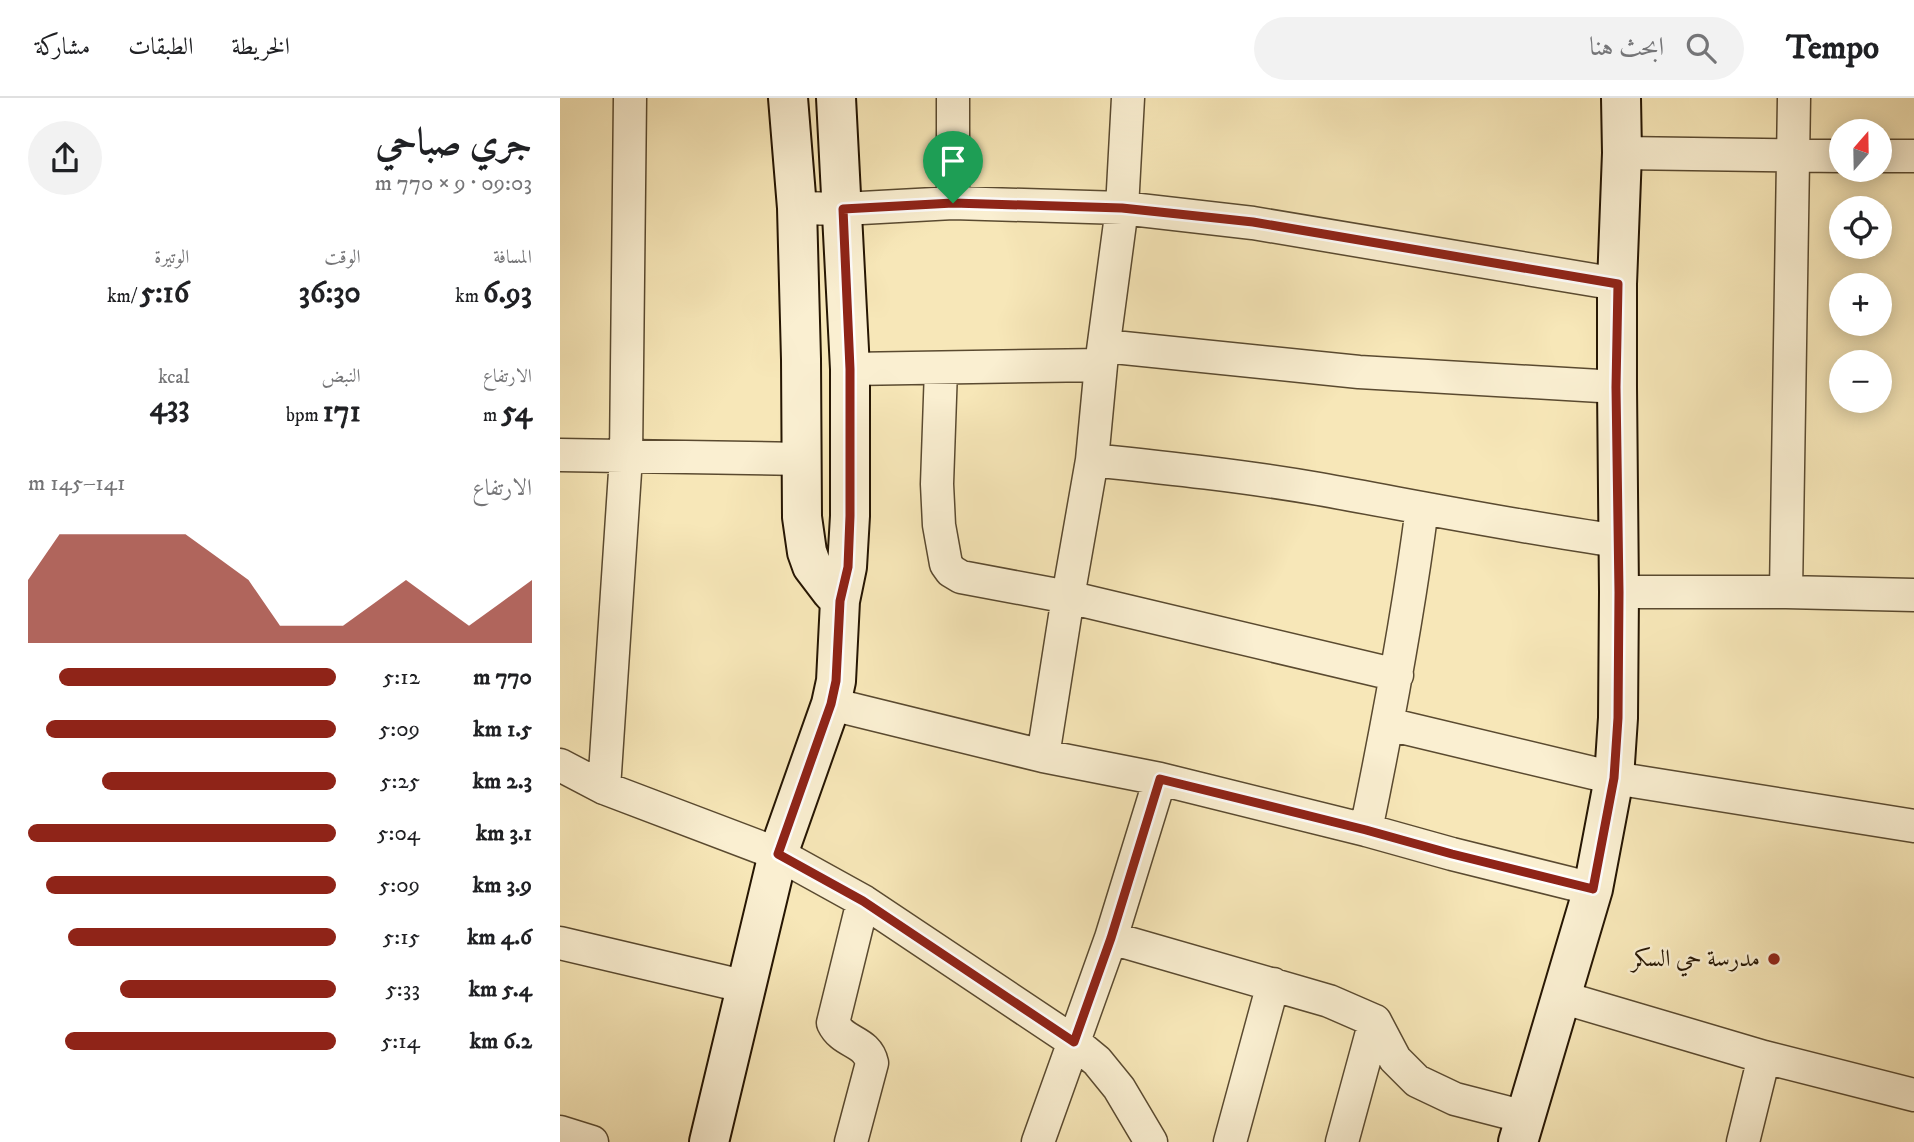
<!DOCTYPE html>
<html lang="ar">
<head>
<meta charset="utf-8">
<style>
  :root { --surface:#fff; --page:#f2f2f2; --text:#202124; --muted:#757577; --line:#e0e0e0; --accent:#8f2418 }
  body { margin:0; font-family:"IM FELL DW Pica",Amiri,serif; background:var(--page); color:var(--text); direction:rtl; height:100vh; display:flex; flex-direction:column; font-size:26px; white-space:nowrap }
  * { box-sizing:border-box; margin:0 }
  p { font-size:23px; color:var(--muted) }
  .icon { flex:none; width:38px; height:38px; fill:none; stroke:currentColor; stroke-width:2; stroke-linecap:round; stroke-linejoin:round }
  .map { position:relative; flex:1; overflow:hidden; direction:ltr }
  .details { display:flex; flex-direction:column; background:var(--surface); width:560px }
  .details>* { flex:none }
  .needle { width:46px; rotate:20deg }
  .fabs { position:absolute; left:1269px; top:21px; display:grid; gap:14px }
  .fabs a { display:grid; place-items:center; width:63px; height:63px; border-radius:50%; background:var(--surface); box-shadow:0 4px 18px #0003; font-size:35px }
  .pin { position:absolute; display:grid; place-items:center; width:60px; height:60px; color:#fff; margin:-72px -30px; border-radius:50% 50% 50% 0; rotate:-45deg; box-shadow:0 0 7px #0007 }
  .pin .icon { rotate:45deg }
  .round { display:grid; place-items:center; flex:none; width:74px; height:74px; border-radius:37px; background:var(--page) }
  .head { display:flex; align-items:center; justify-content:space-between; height:119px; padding:0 28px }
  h1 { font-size:38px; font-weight:700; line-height:52px }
  .figures { display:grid; grid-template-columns:repeat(3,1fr); gap:10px; height:119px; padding:7px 28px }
  .figures div { display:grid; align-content:center }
  .figures b { font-size:30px; font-weight:700 }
  .figures small { font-size:19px; font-weight:400 }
  .figures p { font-size:19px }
  .chart { height:196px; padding:14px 28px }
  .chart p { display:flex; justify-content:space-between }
  .chart svg { width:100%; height:126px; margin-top:7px; fill:var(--accent); opacity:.7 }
  ul { padding:0 28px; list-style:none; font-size:23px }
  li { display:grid; grid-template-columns:112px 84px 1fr; align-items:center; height:52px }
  li i { height:18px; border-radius:9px; background:var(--accent) }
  header { display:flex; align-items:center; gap:42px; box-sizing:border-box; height:98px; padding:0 35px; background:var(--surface); border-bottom:2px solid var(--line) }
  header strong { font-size:33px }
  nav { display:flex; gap:38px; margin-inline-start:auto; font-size:24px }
  .search { width:490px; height:63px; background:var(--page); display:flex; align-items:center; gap:18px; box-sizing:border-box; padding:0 24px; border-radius:38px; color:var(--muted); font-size:26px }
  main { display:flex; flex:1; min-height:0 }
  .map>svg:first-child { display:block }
</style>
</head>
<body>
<header>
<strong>Tempo</strong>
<div class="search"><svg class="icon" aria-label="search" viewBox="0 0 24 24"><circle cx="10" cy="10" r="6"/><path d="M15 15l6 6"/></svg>ابحث هنا</div>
<nav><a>الخريطة</a><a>الطبقات</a><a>مشاركة</a></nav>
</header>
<main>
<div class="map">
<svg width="1354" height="1044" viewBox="0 0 1354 1044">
  <rect width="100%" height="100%" fill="#f7e7b8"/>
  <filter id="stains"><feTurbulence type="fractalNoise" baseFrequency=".00286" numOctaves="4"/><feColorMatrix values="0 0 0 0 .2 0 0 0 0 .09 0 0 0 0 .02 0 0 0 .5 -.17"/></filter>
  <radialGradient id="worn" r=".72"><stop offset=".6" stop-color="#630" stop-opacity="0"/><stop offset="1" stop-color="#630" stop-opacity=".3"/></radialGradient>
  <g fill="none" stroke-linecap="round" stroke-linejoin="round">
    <defs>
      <path id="street" d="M1062 55 1281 58
        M1320 58H1354
        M393 105V0
        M237 110 283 111 393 105 562 110 693 125 1057 186
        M544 248 799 274 1057 289
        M290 271 541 267
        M381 271 377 386 379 427 386 466 391 473 401 479 508 499 837 577
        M0 357 242 361
        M532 362C608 370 684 378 759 391 859 409 958 429 1058 443
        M1059 494H1226L1354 497
        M1226 494 1234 0
        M271 606 483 658 600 681 806 732 892 756 1033 791
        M828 626 1054 680 1354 728
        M483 658 508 499 532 362 541 267 562 110 568 0
        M0 667 44 690 218 756 303 803 514 944 537 963 559 990 591 1044
        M44 690 66 359 70 0
        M806 732C828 625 848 519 862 410
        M551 840 769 903 815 923 835 961 857 983 895 1001 965 1019
        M0 845 187 889
        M1001 899 1204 959 1354 997
        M0 1034 32 1044
        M291 1044 312 965C307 942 283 946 273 925L303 803
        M478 1044 551 840 600 681
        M670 1044 713 886
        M782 1044 815 923
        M1183 1044 1204 959"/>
      <path id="secondary" d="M228 0 237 110 241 261 242 419 247 454 252 468 271 493 280 503
        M149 1044 218 756 271 606 276 583 280 503 287 469 290 418V271L276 0
        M958 1044 1033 791 1054 680 1058 620 1059 494 1057 289V186L1062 55 1061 0"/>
    </defs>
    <!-- street casing -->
    <use href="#street" stroke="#5a4a30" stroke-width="35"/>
    <!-- secondary casing -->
    <use href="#secondary" stroke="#261603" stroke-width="42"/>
    <!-- street -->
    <use href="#street" stroke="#faefd1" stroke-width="32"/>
    <!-- secondary -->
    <use href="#secondary" stroke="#faefd1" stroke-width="38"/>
  </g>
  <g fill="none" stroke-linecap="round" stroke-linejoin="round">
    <defs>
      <path id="route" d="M393 105 562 110 693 124 1058 186 1056 289 1059 494 1058 620 1054 680 1033 791 892 756 806 732 600 681 551 840 514 944 303 803 218 756 271 606 276 583 280 503 288 469 290 418V271L283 111Z"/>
    </defs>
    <!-- route casing -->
    <use href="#route" stroke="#fff" stroke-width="14"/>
    <!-- route -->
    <use href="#route" stroke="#8f2418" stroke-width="9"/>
  </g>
  <!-- markers -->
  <circle fill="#8f2418" stroke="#faefd1" stroke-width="2.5" cx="1214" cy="861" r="7"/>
  <g text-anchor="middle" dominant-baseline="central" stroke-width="5" stroke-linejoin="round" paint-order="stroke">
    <!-- poi labels -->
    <g font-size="24" fill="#261603" stroke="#faefd1" text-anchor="end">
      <text x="1200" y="861">مدرسة حي السكر</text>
    </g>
  </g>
  <rect width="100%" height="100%" filter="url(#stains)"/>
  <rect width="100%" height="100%" fill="url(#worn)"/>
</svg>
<div class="fabs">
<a><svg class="needle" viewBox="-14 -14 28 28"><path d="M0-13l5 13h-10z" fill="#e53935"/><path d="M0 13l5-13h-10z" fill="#757577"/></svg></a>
<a><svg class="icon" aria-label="locate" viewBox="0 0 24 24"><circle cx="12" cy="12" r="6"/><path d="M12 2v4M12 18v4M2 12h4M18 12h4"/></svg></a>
<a>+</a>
<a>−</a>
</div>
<div class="pin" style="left:393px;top:105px;background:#1e9e55"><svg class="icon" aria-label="arrive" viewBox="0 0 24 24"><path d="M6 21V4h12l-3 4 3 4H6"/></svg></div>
</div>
<section class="details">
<div class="head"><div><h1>جري صباحي</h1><p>09:03 · 9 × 770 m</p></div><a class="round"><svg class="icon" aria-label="share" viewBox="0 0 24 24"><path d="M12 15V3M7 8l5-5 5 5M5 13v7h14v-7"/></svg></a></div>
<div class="figures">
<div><p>المسافة</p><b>6.93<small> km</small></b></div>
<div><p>الوقت</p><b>36:30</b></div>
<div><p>الوتيرة</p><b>5:16<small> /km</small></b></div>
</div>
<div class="figures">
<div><p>الارتفاع</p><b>54<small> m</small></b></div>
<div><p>النبض</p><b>171<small> bpm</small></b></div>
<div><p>kcal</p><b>433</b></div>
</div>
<div class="chart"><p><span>الارتفاع</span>141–145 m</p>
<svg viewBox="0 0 160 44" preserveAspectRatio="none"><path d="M0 44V22L10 6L20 6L30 6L40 6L50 6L60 14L70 22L80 38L90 38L100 38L110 30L120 22L130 30L140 38L150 30L160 22V44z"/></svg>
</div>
<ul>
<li><b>770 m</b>5:12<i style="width:90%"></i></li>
<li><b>1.5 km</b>5:09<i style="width:94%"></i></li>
<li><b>2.3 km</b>5:25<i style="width:76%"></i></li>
<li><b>3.1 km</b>5:04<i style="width:100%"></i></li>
<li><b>3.9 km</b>5:09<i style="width:94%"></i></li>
<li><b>4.6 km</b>5:15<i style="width:87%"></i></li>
<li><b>5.4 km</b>5:33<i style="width:70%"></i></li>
<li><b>6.2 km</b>5:14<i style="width:88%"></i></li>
</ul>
</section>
</main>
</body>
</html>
